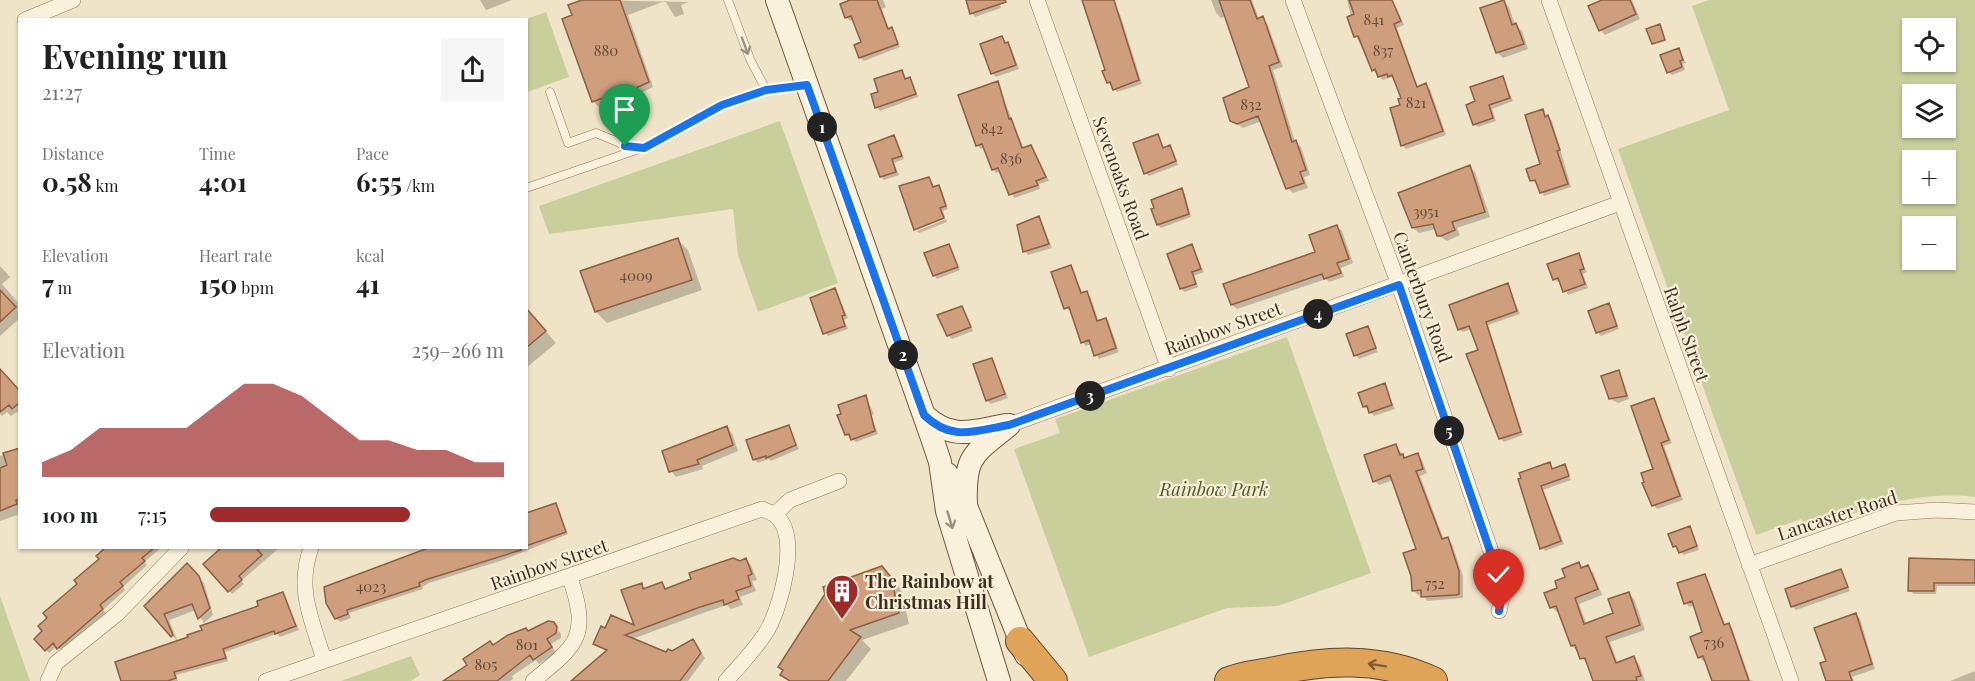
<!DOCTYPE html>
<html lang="en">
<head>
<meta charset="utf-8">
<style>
  :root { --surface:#fff; --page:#f6f6f6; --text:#202124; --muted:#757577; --accent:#9e2a2b }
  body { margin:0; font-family:"Playfair Display",serif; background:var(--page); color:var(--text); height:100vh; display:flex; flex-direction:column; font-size:22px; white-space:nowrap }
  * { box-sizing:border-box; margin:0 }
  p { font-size:20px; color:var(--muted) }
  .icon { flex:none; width:33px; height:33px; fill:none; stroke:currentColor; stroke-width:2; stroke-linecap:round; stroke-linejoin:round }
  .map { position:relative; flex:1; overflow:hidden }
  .panel { position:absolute; left:18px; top:18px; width:510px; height:531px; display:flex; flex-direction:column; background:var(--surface); border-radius:0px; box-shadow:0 2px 4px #0004 }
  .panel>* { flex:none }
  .controls { position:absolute; left:1902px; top:18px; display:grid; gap:12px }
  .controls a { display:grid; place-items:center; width:54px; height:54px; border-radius:0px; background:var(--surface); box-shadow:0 2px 4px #0004; font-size:30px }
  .pin { position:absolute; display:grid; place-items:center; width:51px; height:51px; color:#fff; margin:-62px -26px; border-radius:50% 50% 50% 0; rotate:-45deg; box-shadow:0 0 6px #0007 }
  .pin .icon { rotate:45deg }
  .km { position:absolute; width:30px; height:30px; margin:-15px; border-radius:50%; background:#222; color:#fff; font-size:16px; line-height:30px; text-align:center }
  .round { display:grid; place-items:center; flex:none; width:63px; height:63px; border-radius:0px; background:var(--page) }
  .summary { display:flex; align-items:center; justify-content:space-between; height:102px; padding:0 24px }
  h1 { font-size:33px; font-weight:700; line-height:45px }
  .figures { display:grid; grid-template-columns:repeat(3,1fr); gap:9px; height:102px; padding:6px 24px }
  .figures div { display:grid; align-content:center }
  .figures b { font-size:26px; font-weight:700 }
  .figures small { font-size:16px; font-weight:400 }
  .figures p { font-size:16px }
  .chart { height:168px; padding:12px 24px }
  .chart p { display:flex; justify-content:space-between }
  .chart svg { width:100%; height:108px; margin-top:6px; fill:var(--accent); opacity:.7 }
  ul { padding:0 24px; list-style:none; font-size:20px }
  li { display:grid; grid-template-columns:96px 72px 1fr; align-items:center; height:45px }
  li i { height:15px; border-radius:8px; background:var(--accent) }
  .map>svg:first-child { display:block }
</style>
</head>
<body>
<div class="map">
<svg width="1975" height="681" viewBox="0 0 1975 681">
  <rect width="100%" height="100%" fill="#f0e4c8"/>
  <!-- green -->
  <path fill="#c9cf9b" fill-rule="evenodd" d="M1709 0H1975V497C1914 490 1862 511 1805 530L1801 519 1756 535 1618 149 1729 110 1692 6ZM1912 28H1946V62H1912ZM1912 94H1946V128H1912ZM1912 160H1946V194H1912ZM1912 226H1946V260H1912Z
    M546 12 569 77 527 92 526 19Z
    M780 121 838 283 758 312 738 255 733 209 549 234 539 206Z
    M1287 337 1371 573 1278 606 1227 608 1089 657 1014 449 1060 433 1055 419Z
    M0 596 30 681H0Z
    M411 656 420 675 411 681H341Z"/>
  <!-- shadow -->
  <path fill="#0003" d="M480 0H512L486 10Z
    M586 0 689 2 681 5 684 14 675 17 665 1 628 15 653 87 629 99 631 103 615 109 610 103 599 107 593 101 574 16Z
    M847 0H883L886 7 882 9 889 30 895 33 900 47 864 61 860 57 863 43 854 19 850 21 846 17Z
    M972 0H998L1001 8 975 17 972 13Z
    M1082 0H1110L1120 14 1142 84 1117 92 1108 82 1107 71Z
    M1211 0H1252L1259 19 1262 18 1267 23 1283 67 1273 70 1295 142 1301 147 1310 175 1304 177 1308 188 1293 193 1288 188 1262 121 1243 128 1231 120 1251 88 1226 16 1221 18 1216 13Z
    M1347 0H1391L1395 5 1404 25 1397 28 1418 88 1425 85 1430 89 1446 135 1406 149 1402 145V106L1395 79 1391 77 1383 80 1373 70 1356 36Z
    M1600 0H1632L1640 19 1605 35 1601 30Z
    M1504 1 1509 7 1515 25 1522 31 1528 49 1503 58 1497 52Z
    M1002 38 1011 48 1019 69 996 77 992 73Z
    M1679 50 1686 63 1683 64 1685 70 1672 75 1668 72Z
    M902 71 907 80 913 83 918 97 880 111 877 107 880 93Z
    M1502 78 1513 101 1492 109 1496 121 1478 127 1474 124 1477 102Z
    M997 83 1024 149 1030 147 1034 151 1049 181 1039 184 1040 189 1014 198 1001 171 996 173 993 169 985 147 981 149 977 145Z
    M1542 111 1552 121 1571 187 1544 196 1538 183 1531 181 1542 165Z
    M1157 136 1165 149 1169 147 1173 151 1178 165 1149 176 1145 173Z
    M894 137 904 159 894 163 899 175 884 180 881 177Z
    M1469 167 1475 172 1490 217 1457 228 1460 235 1447 241 1439 236 1436 229 1419 233 1413 228Z
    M929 178 935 188 938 187 942 191 948 209 943 211 945 217 915 228Z
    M1182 190 1185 194 1191 217 1161 228 1158 225Z
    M1039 218 1052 248 1028 255 1025 251Z
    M946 219 947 222 919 233 917 231Z
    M1337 227 1342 231 1353 263 1341 268 1344 277 1329 282 1326 279 1237 309 1232 305 1316 253Z
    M678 240 688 250 702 290 607 323 596 312Z
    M949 246 960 270 937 279 934 275Z
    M1192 246 1204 272 1194 276 1198 287 1185 292 1181 289Z
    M1578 255 1587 272 1583 274 1588 288 1568 295 1561 281 1558 282 1554 279Z
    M0 266 10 277 2 284 20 305 17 310 20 318 0 336Z
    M1071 267 1083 294 1086 293 1090 296 1099 322 1106 319 1109 323 1119 352 1099 359 1092 344 1086 346 1082 342 1071 311 1065 308Z
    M1508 285 1520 314 1488 325 1523 435 1504 442 1500 438 1472 329 1463 332 1459 329Z
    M835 290 848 318 844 320 848 329 828 336 825 333Z
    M1608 305 1619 329 1601 336 1597 332Z
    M961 307 973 331 952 339 948 335Z
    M526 308 556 343 526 368Z
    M1367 328 1378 352 1359 359 1356 355Z
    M992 360 1008 398 991 404 987 400Z
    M0 371 20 393V414L17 412 11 416 7 412 2 416 0 414Z
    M1618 372 1629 399 1618 403 1610 399Z
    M1384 384 1395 409 1374 416 1364 406Z
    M866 397 874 414 871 415 878 434 856 442 846 435Z
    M1654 400 1672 443 1664 446 1683 500 1657 509 1654 505Z
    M789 426 799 449 771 461 769 459 758 463 754 459Z
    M726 428 732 433 738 451 702 466 703 469 676 477 671 471Z
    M1396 446 1406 459 1418 455 1422 460 1427 473 1420 476 1444 540 1448 539 1452 544 1463 576V598L1427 601 1423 594 1418 595 1413 590 1418 549 1394 480 1379 485 1375 481Z
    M20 449V514L0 521V456Z
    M1549 464 1554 470 1564 466 1571 480 1543 490 1564 544 1545 551 1528 511Z
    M555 504 568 534 503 560 429 583 422 587 423 589 349 613 351 618 340 622 336 618 390 565V562L439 548H526V513Z
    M1690 528 1699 550 1684 555 1674 546Z
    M107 548H161L144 562 147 565 123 587 125 590 103 610 106 613 62 651 57 646 49 653 36 639 101 559 98 556Z
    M222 548H279L241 581 244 584 232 594 205 564Z
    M746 560 751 565 757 580 752 581 756 591 740 597 743 605 731 609 727 605 706 612 632 639 666 654 693 641 705 658 688 681H573L607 652 595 644 636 627 641 585 646 589 662 584 667 589Z
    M1975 561V586H1937L1936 594H1914L1910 591Z
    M1579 564 1593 572 1602 595 1579 604 1587 625 1615 614 1629 594 1634 599 1645 630 1610 642 1618 664 1633 658 1639 664 1645 681H1595L1587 664 1572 645 1560 611 1557 612 1551 607 1559 588Z
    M882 568 901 589 909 624 862 640 871 649 846 681H789L782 675Z
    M193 571 204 583 213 615 204 623 196 610 169 620 178 642 260 607 282 594 299 630 280 637 277 634 225 652 228 661 176 675 178 681H123L178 642 146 606Z
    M1841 571 1850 591 1796 610 1793 607 1787 590Z
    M1704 576 1726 626 1732 628 1750 680 1754 681H1714L1706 660 1703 661 1699 657 1704 633 1695 605 1689 607 1686 603Z
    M1856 615 1860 619 1875 669 1852 677 1854 681H1828V662Z
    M553 624 561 634V638L551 644 556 653 539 664 536 660 512 676 513 679 510 681H445L494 646Z
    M1975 671V681H1950Z"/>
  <!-- building -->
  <path fill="#cf9f7d" stroke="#8d5f41" stroke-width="1.5" d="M582 0H620L649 82 625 93 626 98 609 104 606 97 592 102 562 19 572 15 568 5Z
    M850 0H877L888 29 892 27 898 44 859 58 854 45 861 42 851 16 845 18 840 4Z
    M966 0H1005L1006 2 970 14Z
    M1082 0H1114L1139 80 1113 90 1110 82 1107 83 1102 71 1105 70Z
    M1219 0H1250L1257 19 1263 16 1279 62 1269 66 1292 142 1296 140 1306 170 1300 172 1304 183 1286 189 1258 116 1237 124 1230 121 1223 98 1249 87Z
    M1349 0H1392L1401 21 1394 24 1417 87 1426 83 1443 131 1401 146 1390 108 1400 105 1398 99 1401 98 1392 75 1388 77 1387 74 1378 77 1375 69 1372 71 1358 36 1354 37 1347 17 1354 14Z
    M1504 0 1512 25 1516 23 1524 44 1496 53 1480 8Z
    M1602 0H1630L1636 14 1599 31 1588 6Z
    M1660 24 1665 40 1652 44 1646 29Z
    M1002 36 1005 43 1008 42 1016 65 991 74 980 44Z
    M1679 48 1683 60 1680 61 1682 67 1667 73 1660 55Z
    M902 70 905 79 910 77 916 94 875 108 871 94 878 92 874 79Z
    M1503 76 1510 98 1489 105 1493 118 1473 125 1466 105 1475 101 1470 87Z
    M998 81 1009 119 1011 118 1022 148 1031 145 1046 177 1036 181 1038 185 1009 195 998 168 992 170 982 144 976 146 958 95Z
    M1543 109 1545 117 1548 115 1560 150 1557 151 1568 184 1540 193 1535 180 1530 181 1526 169 1540 164 1525 115Z
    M1158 134 1163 148 1170 145 1176 161 1144 174 1133 143Z
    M894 135 902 156 892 159 896 172 880 177 868 145Z
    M1470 165 1485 212 1452 222 1455 230 1441 236H1437L1433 224 1412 228 1398 193Z
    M929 177 933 187 939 185 946 206 940 208 944 218 914 230 899 186Z
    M1182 188 1189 214 1157 225 1151 209 1154 208 1151 200Z
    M1039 216 1049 244 1023 252 1017 225Z
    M1337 225 1349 259 1337 263 1341 273 1324 279 1322 274 1231 305 1223 284 1315 252 1309 235Z
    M678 238 692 280 595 312 580 271Z
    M949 244 958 267 933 276 924 253Z
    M1192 244 1201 269 1192 272 1196 284 1180 289 1167 254Z
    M1579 253 1584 269 1580 270 1585 284 1563 292 1558 278 1553 280 1547 264Z
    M1071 265 1081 293 1087 291 1097 321 1106 318 1116 348 1094 356 1089 340 1081 343 1069 307 1064 309 1051 272Z
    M1508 283 1517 311 1486 322 1521 432 1499 439 1466 354 1478 350 1469 326 1458 330 1449 305Z
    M835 288 845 315 842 316 845 326 823 334 810 298Z
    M0 290 16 307 0 322Z
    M1609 303 1617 326 1596 333 1588 311Z
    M962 306 971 327 947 336 937 315Z
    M526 308 546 331 526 348Z
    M1368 326 1376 348 1354 356 1346 334Z
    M992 358 1005 394 986 401 973 364Z
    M0 369 20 391V402L12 409 9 405 0 412Z
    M1619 370 1627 396 1609 399 1601 376Z
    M1385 383 1392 405 1369 413 1367 406 1363 407 1358 393Z
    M866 395 875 431 851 440 849 434 845 435 837 415 841 414 838 405Z
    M1654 398 1669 440 1661 443 1680 496 1652 506 1642 483 1644 482 1641 473 1653 469 1631 406Z
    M789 425 796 445 766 458V456L753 460 746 440Z
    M727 426 733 445 697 460 699 464 669 472 662 451Z
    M1396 444 1400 455 1403 454 1404 458 1418 453 1423 469 1416 471 1442 539 1448 537 1459 571V594L1456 595 1421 597V590L1412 591 1411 576 1403 553 1416 549 1390 475 1373 482 1364 455Z
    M20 448V499L16 500 17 504 0 511V468L7 465 3 453Z
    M1550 462 1552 469 1565 464 1569 476 1541 486 1561 541 1540 549 1518 479 1521 478 1519 473Z
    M556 503 566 532 526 546V513Z
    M1690 526 1697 546 1679 553 1676 546 1673 547 1668 534Z
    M105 548H154L142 558 145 561 120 582 123 586 100 605 103 609 57 649 53 643 45 651 34 639 42 631 38 626 47 618 43 613 77 584 74 580 99 559 96 556Z
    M221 548H256L262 555 239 576 242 580 228 592 203 564Z
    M428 548H520L521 550 425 580 419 583 420 586 347 610 348 614 335 619 326 603 324 587Z
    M733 558 740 561 746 558 752 574 748 576 751 586 736 591 739 599 724 605 723 600 700 607 625 635 666 652 668 649 672 651 693 639 701 653 680 681H571L607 650 593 644 601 626 605 628 611 615 634 625 621 590 642 583 643 589 662 582 665 589 691 579 689 573Z
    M1909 558 1975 560V583H1934V591H1908Z
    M1579 562 1581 568 1588 565 1598 589 1575 598 1584 624 1613 613 1608 599 1629 592 1640 625 1606 637 1616 663 1634 656 1641 676 1636 677 1637 681H1593L1585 658 1580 659 1575 645 1571 646 1556 606 1550 608 1544 593 1557 588 1555 581 1565 577 1562 569Z
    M187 563 199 576 210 608 198 619 192 604 164 614 173 635 171 637 144 606Z
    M882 566 891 577 899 613 850 630 861 637 828 681H790L780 675 783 670 778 667 825 594 823 587Z
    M1841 569 1848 587 1791 607 1785 589Z
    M1705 574 1724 625 1729 623 1749 681H1712L1703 656 1698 658 1690 637 1702 632 1692 601 1684 604 1677 583Z
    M283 592 296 626 275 634 274 631 223 649 226 658 174 672 176 678 168 681H121L115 662 188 637 187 635 202 630 200 626 258 606 257 601Z
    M1856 613 1872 664 1849 672 1852 681H1826L1820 663 1826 661 1814 628Z
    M548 621 554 622 557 627 556 633 547 639 552 647 533 660 530 655 497 681H443L467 665 463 659 490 641 493 645 508 635 526 628 528 631Z"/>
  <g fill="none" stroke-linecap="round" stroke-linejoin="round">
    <defs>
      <path id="service" d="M728 0 750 59 766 90
        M550 92 568 143 596 133 625 145 644 148 722 105 766 90 806 85
        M526 188 642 148"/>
      <path id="minor" d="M1037 0 1169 369
        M1293 0 1399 285 1504 589 1499 611
        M1549 0 1791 681
        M25 20 73 0
        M1009 425 1620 203
        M775 514 790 500 839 481
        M311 548C296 589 312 620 324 660
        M1749 565 1896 513 1937 510 1975 512
        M48 681 56 663 117 614 181 548
        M266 681 762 509C766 511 771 512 775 515 802 534 780 612 765 634 754 651 739 666 726 681
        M533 681C577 645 590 637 570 578"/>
      <path id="secondary" d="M777 0 932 438 940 462 947 511 999 681
        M924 415C952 441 972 431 1006 425
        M947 474 966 506 1026 655
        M966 504C964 455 974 454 1009 425"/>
      <path id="motorway" d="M1020 641 1053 681
        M1229 681C1242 676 1256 674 1270 672 1325 660 1380 656 1433 681"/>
    </defs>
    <!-- service casing -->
    <use href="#service" stroke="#8d765c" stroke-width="9"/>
    <!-- minor casing -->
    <use href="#minor" stroke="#8d765c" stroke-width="16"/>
    <!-- secondary casing -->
    <use href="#secondary" stroke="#6f573f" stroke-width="24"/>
    <!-- motorway casing -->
    <use href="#motorway" stroke="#5b4430" stroke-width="30"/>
    <!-- service -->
    <use href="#service" stroke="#faf1dc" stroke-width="8"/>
    <!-- minor -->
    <use href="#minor" stroke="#faf1dc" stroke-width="15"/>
    <!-- secondary -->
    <use href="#secondary" stroke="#faf1dc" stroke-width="22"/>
    <!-- motorway -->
    <use href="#motorway" stroke="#e0a458" stroke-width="28"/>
  </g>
  <!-- one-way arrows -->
  <defs><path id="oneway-shaft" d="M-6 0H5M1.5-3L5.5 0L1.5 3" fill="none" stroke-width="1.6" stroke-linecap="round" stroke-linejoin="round" transform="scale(1.5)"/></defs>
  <g stroke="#9c907e">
    <use href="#oneway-shaft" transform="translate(745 46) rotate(70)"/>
    <use href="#oneway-shaft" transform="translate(950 520) rotate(73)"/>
  </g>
  <use stroke="#7e5d36" href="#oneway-shaft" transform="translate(1377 665) rotate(-171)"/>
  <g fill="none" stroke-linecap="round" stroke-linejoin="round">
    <defs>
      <path id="route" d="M625 146 644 148 722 105 766 90 807 85 924 415C952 442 974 431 1009 425L1399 285 1503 589 1499 611"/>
    </defs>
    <!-- route casing -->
    <use href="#route" stroke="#fff" stroke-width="12"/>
    <!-- route -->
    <use href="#route" stroke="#1a73e8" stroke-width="8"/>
  </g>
  <!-- icons -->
  <defs>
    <symbol id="building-pin" viewBox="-11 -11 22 30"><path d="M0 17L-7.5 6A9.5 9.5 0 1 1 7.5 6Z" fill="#9e2a2b" stroke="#f7eed8"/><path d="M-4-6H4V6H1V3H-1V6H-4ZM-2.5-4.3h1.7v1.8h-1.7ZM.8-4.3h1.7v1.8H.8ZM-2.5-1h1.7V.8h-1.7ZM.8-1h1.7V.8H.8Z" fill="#fff"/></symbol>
  </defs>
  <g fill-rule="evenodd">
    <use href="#building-pin" x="823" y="572" width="38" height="52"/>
  </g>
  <g text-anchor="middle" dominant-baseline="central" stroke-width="4.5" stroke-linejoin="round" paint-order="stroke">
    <!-- number labels -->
    <g font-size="15" fill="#624a37">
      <text x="1374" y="19">841</text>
      <text x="606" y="50">880</text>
      <text x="1383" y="50">837</text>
      <text x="1416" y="102">821</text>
      <text x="1251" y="104">832</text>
      <text x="992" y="128">842</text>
      <text x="1011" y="158">836</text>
      <text x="1426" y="211">3951</text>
      <text x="636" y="275">4009</text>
      <text x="1435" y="583">752</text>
      <text x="371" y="586">4023</text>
      <text x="1714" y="642">736</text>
      <text x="527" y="644">801</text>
      <text x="486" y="664">805</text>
    </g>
    <!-- street labels -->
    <g font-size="18" fill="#3d2e20" stroke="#f7eed8">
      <text transform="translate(1121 178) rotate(70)">Sevenoaks Road</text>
      <text transform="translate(1423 297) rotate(70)">Canterbury Road</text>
      <text transform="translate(1223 328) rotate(-20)">Rainbow Street</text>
      <text transform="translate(1687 334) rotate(70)">Ralph Street</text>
      <text transform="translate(1837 515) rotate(-18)">Lancaster Road</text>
      <text transform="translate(549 564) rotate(-19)">Rainbow Street</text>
    </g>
    <!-- park labels -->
    <g font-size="18" font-style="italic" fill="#4d5a26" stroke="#f7eed8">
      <text x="1214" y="489">Rainbow Park</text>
    </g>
    <!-- poi labels -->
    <g font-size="18" font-weight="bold" fill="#3d2e20" stroke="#f7eed8" text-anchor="start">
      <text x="865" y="581">The Rainbow at<tspan x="865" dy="21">Christmas Hill</tspan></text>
    </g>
  </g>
</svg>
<div class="controls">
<a><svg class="icon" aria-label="locate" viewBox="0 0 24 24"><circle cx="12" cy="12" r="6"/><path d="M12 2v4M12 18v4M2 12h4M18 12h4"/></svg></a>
<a><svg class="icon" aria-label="layers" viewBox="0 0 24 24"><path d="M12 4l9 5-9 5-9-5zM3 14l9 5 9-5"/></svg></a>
<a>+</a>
<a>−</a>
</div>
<div class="pin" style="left:625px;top:146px;background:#1e9e55"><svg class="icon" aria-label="arrive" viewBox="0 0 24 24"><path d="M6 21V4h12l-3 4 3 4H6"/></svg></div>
<div class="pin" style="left:1499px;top:611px;background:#d93025"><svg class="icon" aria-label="check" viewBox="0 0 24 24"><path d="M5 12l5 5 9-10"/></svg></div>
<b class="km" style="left:822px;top:127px">1</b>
<b class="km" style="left:903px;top:355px">2</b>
<b class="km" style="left:1090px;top:396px">3</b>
<b class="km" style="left:1318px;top:314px">4</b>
<b class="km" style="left:1449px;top:431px">5</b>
<section class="panel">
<div class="summary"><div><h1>Evening run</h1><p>21:27</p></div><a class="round"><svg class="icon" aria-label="share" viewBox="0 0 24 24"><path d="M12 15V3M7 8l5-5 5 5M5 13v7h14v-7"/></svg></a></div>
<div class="figures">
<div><p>Distance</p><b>0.58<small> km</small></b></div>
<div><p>Time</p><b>4:01</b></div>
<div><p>Pace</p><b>6:55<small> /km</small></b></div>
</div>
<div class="figures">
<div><p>Elevation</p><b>7<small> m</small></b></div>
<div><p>Heart rate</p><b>150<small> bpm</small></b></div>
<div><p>kcal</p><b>41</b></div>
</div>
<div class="chart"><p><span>Elevation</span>259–266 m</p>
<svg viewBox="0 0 160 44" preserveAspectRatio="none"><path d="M0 44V38L10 33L20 24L30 24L40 24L50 24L60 15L70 6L80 6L90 11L100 20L110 29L120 29L130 33L140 33L150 38L160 38V44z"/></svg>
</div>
<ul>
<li><b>100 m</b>7:15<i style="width:68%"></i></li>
</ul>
</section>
</div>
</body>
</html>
